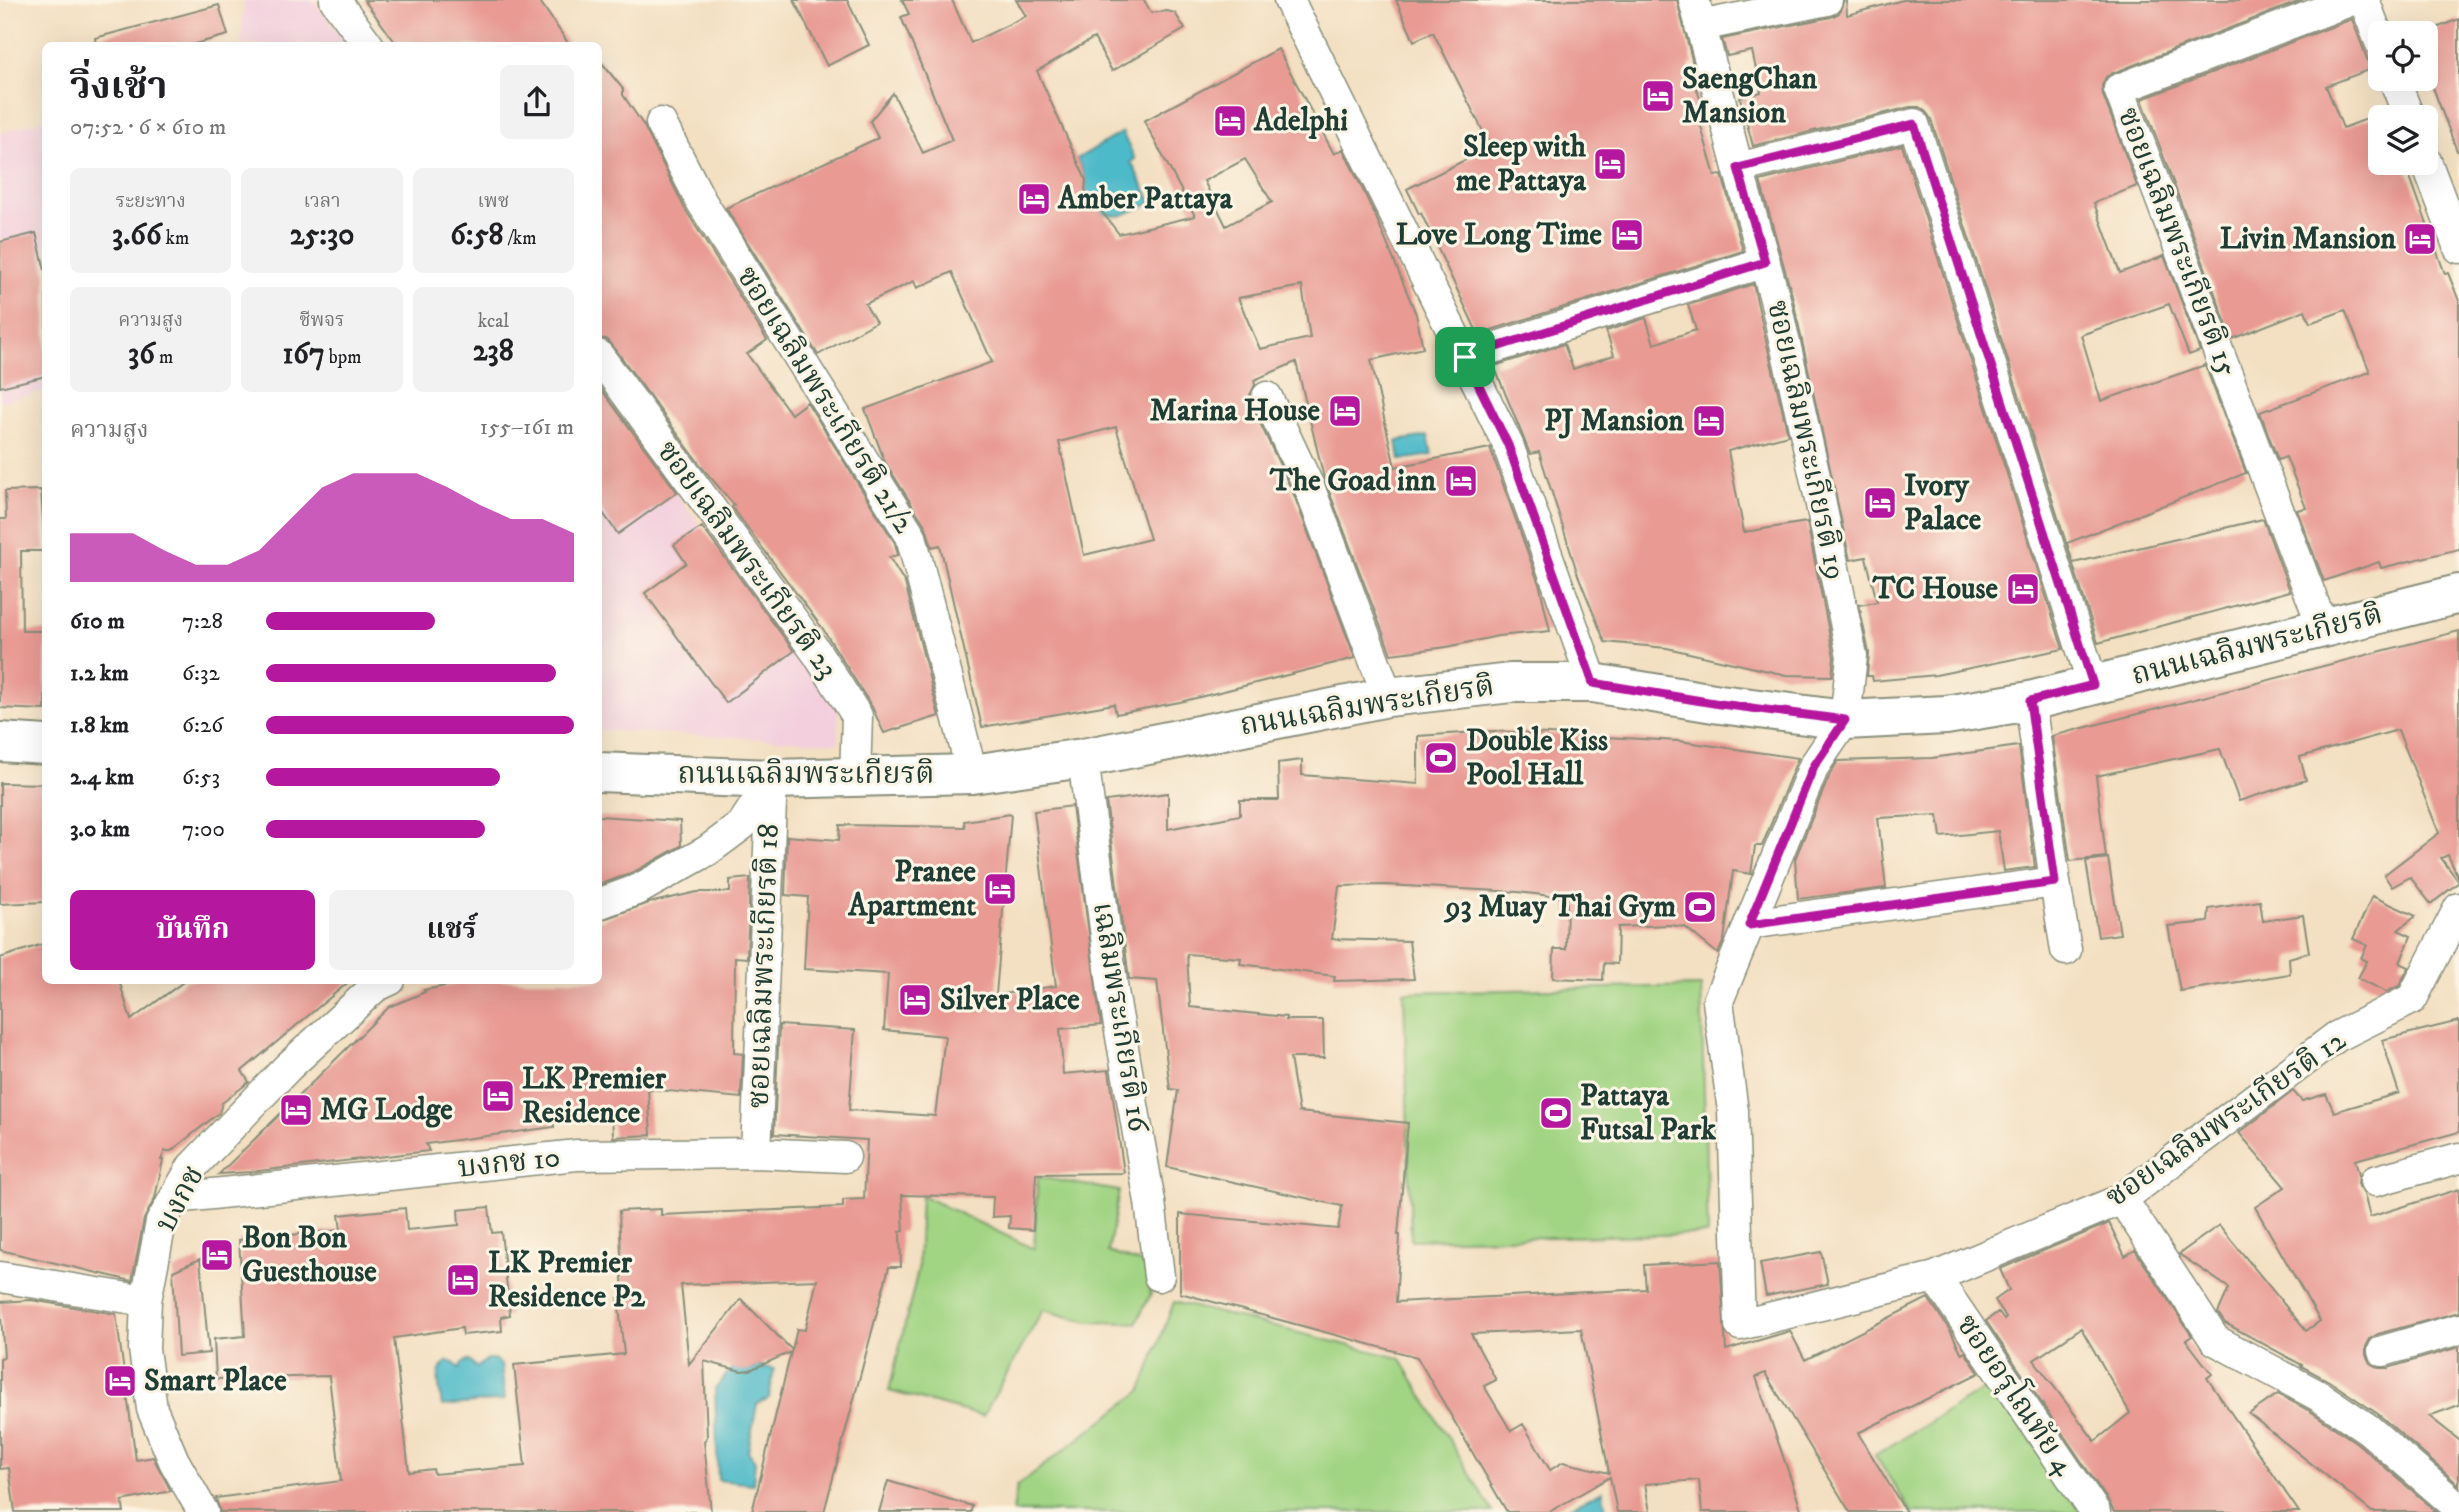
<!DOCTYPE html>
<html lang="th">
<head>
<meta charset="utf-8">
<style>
  :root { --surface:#fff; --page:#f2f2f2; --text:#202124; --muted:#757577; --accent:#b5179e }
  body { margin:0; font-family:"IM FELL DW Pica","Noto Serif Thai",serif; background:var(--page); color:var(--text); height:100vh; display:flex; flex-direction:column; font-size:26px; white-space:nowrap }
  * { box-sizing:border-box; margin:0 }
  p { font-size:23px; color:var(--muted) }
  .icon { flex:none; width:38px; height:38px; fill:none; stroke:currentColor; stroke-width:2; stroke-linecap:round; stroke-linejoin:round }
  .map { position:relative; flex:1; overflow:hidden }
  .panel { position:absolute; left:42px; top:42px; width:560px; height:942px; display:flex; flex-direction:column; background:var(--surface); border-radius:10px; box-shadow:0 7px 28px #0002 }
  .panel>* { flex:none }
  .controls { position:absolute; left:2368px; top:21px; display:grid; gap:14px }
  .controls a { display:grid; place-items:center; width:70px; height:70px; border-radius:10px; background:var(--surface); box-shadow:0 7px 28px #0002; font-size:35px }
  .pin { position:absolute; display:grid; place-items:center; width:60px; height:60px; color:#fff; margin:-30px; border-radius:14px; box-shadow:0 4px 10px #0006 }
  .round { display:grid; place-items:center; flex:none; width:74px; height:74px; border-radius:10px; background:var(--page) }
  .head { display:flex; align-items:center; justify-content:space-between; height:119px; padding:0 28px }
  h1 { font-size:38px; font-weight:700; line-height:52px }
  .metrics { display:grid; grid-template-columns:repeat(3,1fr); gap:10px; height:119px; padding:7px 28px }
  .metrics div { display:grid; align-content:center; border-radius:10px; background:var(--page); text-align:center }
  .metrics b { font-size:30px; font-weight:700 }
  .metrics small { font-size:19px; font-weight:400 }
  .metrics p { font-size:19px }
  .chart { height:196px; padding:14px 28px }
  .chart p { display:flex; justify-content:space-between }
  .chart svg { width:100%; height:126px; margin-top:7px; fill:var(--accent); opacity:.7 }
  .button { display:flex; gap:14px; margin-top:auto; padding:14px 28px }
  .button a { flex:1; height:80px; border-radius:10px; background:var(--accent); color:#fff; font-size:28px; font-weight:700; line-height:80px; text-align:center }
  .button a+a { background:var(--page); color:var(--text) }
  ul { padding:0 28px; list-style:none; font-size:23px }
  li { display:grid; grid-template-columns:112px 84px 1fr; align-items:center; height:52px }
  li i { height:18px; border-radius:9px; background:var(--accent) }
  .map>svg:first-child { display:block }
</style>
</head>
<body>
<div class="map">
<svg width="2459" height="1512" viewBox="0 0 2459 1512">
  <rect width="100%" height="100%" fill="#fcf5e5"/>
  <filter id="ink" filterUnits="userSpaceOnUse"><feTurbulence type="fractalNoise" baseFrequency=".0143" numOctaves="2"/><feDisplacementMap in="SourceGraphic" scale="14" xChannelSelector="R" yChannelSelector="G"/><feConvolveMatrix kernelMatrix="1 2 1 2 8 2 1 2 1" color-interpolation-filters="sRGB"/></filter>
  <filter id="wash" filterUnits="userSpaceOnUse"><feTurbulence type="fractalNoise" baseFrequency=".00686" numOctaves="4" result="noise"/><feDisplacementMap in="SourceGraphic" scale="28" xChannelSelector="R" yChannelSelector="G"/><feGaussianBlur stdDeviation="1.57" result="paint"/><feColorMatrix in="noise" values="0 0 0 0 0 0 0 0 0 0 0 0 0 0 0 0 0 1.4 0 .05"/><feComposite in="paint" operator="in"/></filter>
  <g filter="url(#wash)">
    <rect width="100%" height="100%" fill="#f3dfc1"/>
    <!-- built -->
    <path fill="#f3cfde" d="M244 0H313L349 45H241Z
      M45 119V391L0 402V133Z
      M598 389 794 651 838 704V743L599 730Z"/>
    <!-- green -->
    <path fill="#a1d483" stroke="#60885c" stroke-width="2" d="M1701 986 1708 1234 1411 1240 1404 992Z
      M1038 1177 1119 1191 1108 1252 1144 1264 1151 1294 1136 1323 1088 1322 1043 1310 983 1416 889 1391 918 1270 921 1195 1034 1249Z
      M1174 1302 1400 1358 1493 1512H1013L1017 1486 1141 1391Z
      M1992 1384 2081 1512H1911L1875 1455Z"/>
    <!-- water -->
    <path fill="#4ebac9" stroke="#367c7e" stroke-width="2" d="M1122 132 1135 159 1131 162 1152 203 1120 216 1102 213 1085 190 1086 180 1077 159Z
      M1428 436 1432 455 1400 460 1397 441Z
      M487 1359H494L501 1365 505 1400 442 1406C440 1390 433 1370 448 1361L454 1363 459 1369 462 1363 468 1360 477 1368Z
      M759 1366 774 1369 769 1398 757 1404 748 1451 755 1461 753 1484 718 1480 715 1389 732 1368 750 1370Z
      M1603 1491 1606 1512H1570L1568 1508Z"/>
    <g id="blocks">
      <!-- building -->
      <path fill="#e89a93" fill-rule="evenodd" d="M364 0H539L570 46H398Z
        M794 0H847L869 45 827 66Z
        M902 0H952L971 43 1026 16 1016 0H1144L1151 13 1167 11 1175 13 1185 29 1112 71 1094 38 1037 71 1086 180 1085 190 1119 234 1195 216 1144 121 1278 49 1334 154 1343 149 1376 217 1416 314 1423 348 1371 360 1395 467 1490 448 1540 587 1550 631 1498 636 1447 647 1391 654 1324 478 1296 362 1254 380 1255 385 1250 395 1251 404 1294 495 1355 658 1180 702 1116 714 1114 704 982 727 940 545 932 547 926 527 885 462 865 409 992 362 952 272 917 288 914 281 865 304 876 322 818 355 726 208 878 138 870 121 893 93 923 153 952 140 901 17 909 14ZM1245 159 1272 202 1226 226 1204 181ZM1302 286 1310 338 1260 349 1238 298ZM1116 427 1150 539 1084 555 1059 442Z
        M1396 0H1677L1693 64 1689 65 1705 114 1698 116 1715 176 1722 175 1743 251 1478 334 1421 213 1419 214 1407 189 1491 147 1433 32 1414 41Z
        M1844 0H1846L1847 15 1903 0H2303L2113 73 2106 77 2102 86 2103 95 2137 186 2094 203 2120 273 2164 256 2200 351 2189 355 2169 304 2081 335 2101 401 2205 365 2246 473 2067 543 2073 563 2263 519 2290 591 2098 643 1931 119 1926 112 1919 107H1910L1753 146 1740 98 1761 92 1752 51 1727 56 1722 39 1831 17 1839 13Z
        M219 5 228 35 187 46H96L95 38Z
        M2352 19 2371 69 2326 86 2343 128 2375 116 2380 128V163H2405L2445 274 2448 273 2459 301V549L2381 568 2379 562 2324 581 2297 510 2306 508 2286 457 2278 460 2260 412 2370 372 2345 310 2310 323 2305 310 2232 339 2142 99Z
        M2459 19V151H2457L2426 69V32Z
        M598 58 623 89V95L644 126 685 209 767 340 747 354 791 414 807 402 895 543 898 555 889 557 905 583 939 716 884 733 872 707 823 629 732 507 734 505 705 471 612 345 606 339 598 338Z
        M1902 145 2063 649 1936 675 1873 681 1872 676H1867L1869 653 1859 605 1877 602 1866 557 1850 560 1792 295 1760 181Z
        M36 233 46 274V376L0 387V242Z
        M1753 284 1788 435 1728 451 1744 532 1807 522 1834 657 1832 676 1786 675 1667 648 1605 642 1578 575 1539 452 1530 454 1494 366 1564 344 1573 369 1614 355 1606 331 1646 318 1654 344 1696 330 1688 305Z
        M598 385 677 492 618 534 598 506Z
        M41 490 45 551H21L22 631H46L45 710 0 708V519H6L5 491Z
        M702 527 794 651 726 703 645 593 686 563 674 545Z
        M2459 631V879L2448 855 2441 858 2459 882 2431 904 2410 877 2392 887 2384 875 2439 833 2398 730 2300 757 2306 780 2239 801 2220 749 2096 776 2106 857 2070 861 2052 736Z
        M1494 731 1679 741 1798 758 1762 846H1755L1751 874 1733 871 1724 940 1718 954 1685 927 1670 925 1618 927 1617 964 1604 963 1603 980 1553 978 1554 949H1566L1567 898 1518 892 1386 885 1339 886 1332 939 1409 941 1414 979 1334 981 1335 976 1240 964 1241 958 1187 954 1190 1007 1286 1017V1020H1323L1324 1058H1290L1299 1112 1408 1123 1398 1235H1400L1396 1302 1646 1289 1644 1265 1720 1261 1726 1350 1790 1331 1805 1360 1928 1298 1951 1332 1962 1354 1965 1352 1979 1373 1858 1433 1906 1512H1850L1765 1373 1756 1377 1802 1512H1702L1699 1480 1645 1484 1650 1512H1617L1610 1477 1549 1512H1507L1417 1357 1180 1293V1214L1338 1229 1342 1206 1167 1167 1178 1090 1170 1089 1157 981 1129 979 1106 801 1168 793V829L1240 815V800H1279L1278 763 1302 760V775L1418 784V736ZM1581 1329 1607 1462 1609 1473 1563 1462 1550 1470 1523 1424 1511 1431 1484 1386 1496 1380 1471 1334Z
        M2019 746 2035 867 2004 871 1998 831 1941 837 1938 815 1878 818 1886 888 1798 899 1795 859 1830 774 1838 761 1932 758Z
        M0 783 46 784V902L0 904Z
        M1072 806 1101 1025 1060 1029 1063 1074 1109 1070 1124 1173 1036 1174 1033 1230 1009 1228 1010 1216 992 1217 993 1197 902 1195 904 1231 900 1232 901 1267H889L824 1512H752L791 1352 750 1370 741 1371 704 1361 707 1437 704 1441 711 1512H220L216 1498 341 1481 329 1376 216 1379 214 1339 245 1336 239 1240 341 1230 339 1215 405 1208 407 1230 459 1225 458 1210 489 1207 492 1233 501 1232 510 1315 501 1317 502 1331 463 1335 462 1328 394 1338 409 1472 433 1469 434 1474 525 1466 514 1365 624 1354 618 1298H623L619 1211 661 1209V1215L843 1207V1200L864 1199 867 1140 774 1134 779 1025 855 1030 849 1110 935 1116 945 1036 884 1030 888 974 804 969 808 897 785 895 787 836 839 840 840 825 965 827 964 821 1011 814 996 995 1056 986 1034 811ZM817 1280 805 1330 797 1329 792 1350 741 1299 689 1364 681 1285Z
        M598 816 680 821 681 846 632 873 598 885Z
        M2108 858 2120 934 2098 937 2086 861Z
        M750 878 747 958 735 957 734 1053 743 1054 741 1098 648 1089 651 1135 613 1137 612 1109 552 1112 554 1127 426 1144 429 1151 250 1172 219 1174 389 1007 425 992 424 990 476 980H598V921L649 903 697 892H730V880Z
        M2372 896 2416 916 2398 930 2411 936 2400 963 2409 967 2399 986 2386 992 2358 978 2367 961 2361 958 2367 945 2353 939Z
        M2260 901 2263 921 2303 915 2309 952 2289 958 2290 974 2180 991 2168 926 2208 922 2209 909Z
        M46 943V980H119L131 1020 186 980H351L242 1071 249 1082 222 1103 219 1113 171 1151H165L161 1160H163L155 1198 144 1219 132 1281 0 1250V958Z
        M2459 1021V1132L2355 1160 2359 1175 2358 1185 2364 1194 2370 1217 2459 1189V1312L2378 1334 2370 1339 2366 1347V1355L2370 1363 2379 1368H2388L2459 1347V1405L2429 1416 2459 1440V1485L2378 1414 2329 1381 2301 1366 2302 1365 2225 1323 2218 1313 2229 1288 2179 1254 2219 1225 2306 1331 2320 1321 2255 1207 2285 1187 2239 1133 2293 1091 2302 1101 2326 1094 2334 1112 2399 1093 2382 1040Z
        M2109 1223 2125 1256 2135 1250 2192 1336 2186 1340 2212 1374 2207 1378 2299 1512H2114L2109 1502 1986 1321 1998 1312 2004 1320 2006 1318 1995 1300 2009 1290 2000 1269ZM2081 1328 2130 1413 2095 1441 2034 1360Z
        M1821 1252 1828 1284 1766 1296 1760 1263Z
        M200 1259 209 1353 178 1356 173 1271Z
        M31 1300 116 1314 136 1460 153 1457 171 1491 122 1501 124 1512H15L9 1468 0 1469V1358L4 1357 0 1302Z
        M2278 1394 2310 1411 2357 1443 2437 1512H2372L2249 1414Z
        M888 1481 972 1506 971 1512H879Z"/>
    </g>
  </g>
  <g filter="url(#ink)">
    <use href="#blocks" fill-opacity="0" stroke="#898e7a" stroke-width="2"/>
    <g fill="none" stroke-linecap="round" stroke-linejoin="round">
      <defs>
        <path id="street" d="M335 0 369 46
          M1289 0 1508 445 1593 683
          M1694 0 1738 168 1775 299 1818 490 1852 656 1845 720 1814 766 1718 1001 1733 1111 1740 1325 1935 1277 2122 1199 2336 1037 2412 999 2459 908
          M2364 0 2380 42
          M1700 26 1827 0
          M2394 79 2409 117
          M661 123 701 201 911 536 972 774
          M2426 161 2459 248
          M1738 168 1914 124 2093 685
          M598 355 817 653 857 716 855 777
          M1465 357 1765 262
          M1267 397 1310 489 1388 697
          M2323 628 2119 89 2352 0
          M1083 758 1113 991 1150 1202 1159 1276
          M2055 882 2066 950
          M598 904 639 889 707 851 742 825 772 779
          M1749 924 2055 882 2030 701
          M756 1153 772 779
          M2375 1181 2459 1158
          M175 1198 577 1155 756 1153 845 1157
          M2122 1199 2215 1340 2319 1396 2368 1429 2459 1508
          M0 1277 146 1301
          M1935 1277 2095 1512
          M2383 1351 2459 1329
          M203 1512 174 1461 152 1409 144 1349 146 1301 161 1222 192 1167 288 1067 375 987 390 980"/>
        <path id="secondary" d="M0 742 46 745
          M598 772 772 779 972 774 1083 758 1388 697 1511 683H1593L1720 704 1845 720 1946 715 2030 701 2459 594"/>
      </defs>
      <!-- street casing -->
      <use href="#street" stroke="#898e7a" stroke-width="33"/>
      <!-- secondary casing -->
      <use href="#secondary" stroke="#898e7a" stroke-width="42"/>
      <!-- street -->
      <use href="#street" stroke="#fff" stroke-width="30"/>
      <!-- secondary -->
      <use href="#secondary" stroke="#fff" stroke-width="38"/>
    </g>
  </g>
  <g fill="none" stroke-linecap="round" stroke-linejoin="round" filter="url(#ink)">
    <defs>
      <path id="route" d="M1914 124 2093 685 2030 701 2055 882 1749 925 1814 766 1845 720 1720 704 1593 683 1508 445 1465 357 1765 262 1738 168Z"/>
    </defs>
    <!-- route casing -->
    <use href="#route" stroke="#fff" stroke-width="14"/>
    <!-- route -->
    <use href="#route" stroke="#b5179e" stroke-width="9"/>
  </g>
  <!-- icons -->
  <defs>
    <symbol id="hotel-square" viewBox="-11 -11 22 22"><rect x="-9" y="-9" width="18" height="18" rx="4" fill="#b5179e" stroke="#fcf5e5"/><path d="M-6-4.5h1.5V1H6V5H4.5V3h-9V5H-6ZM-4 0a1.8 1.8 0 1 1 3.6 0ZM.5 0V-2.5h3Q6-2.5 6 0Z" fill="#fff"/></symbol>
    <symbol id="stadium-square" viewBox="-11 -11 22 22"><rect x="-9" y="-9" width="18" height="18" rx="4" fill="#b5179e" stroke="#fcf5e5"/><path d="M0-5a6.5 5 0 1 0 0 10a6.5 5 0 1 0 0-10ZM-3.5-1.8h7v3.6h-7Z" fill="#fff"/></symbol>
  </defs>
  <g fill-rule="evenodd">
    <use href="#hotel-square" x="1639" y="77" width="38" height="38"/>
    <use href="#hotel-square" x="1211" y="102" width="38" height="38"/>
    <use href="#hotel-square" x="1591" y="145" width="38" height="38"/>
    <use href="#hotel-square" x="1015" y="180" width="38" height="38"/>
    <use href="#hotel-square" x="1608" y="216" width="38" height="38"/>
    <use href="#hotel-square" x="2401" y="220" width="38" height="38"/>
    <use href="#hotel-square" x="1326" y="392" width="38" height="38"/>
    <use href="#hotel-square" x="1690" y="402" width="38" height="38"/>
    <use href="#hotel-square" x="1442" y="462" width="38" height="38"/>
    <use href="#hotel-square" x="1861" y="484" width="38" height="38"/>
    <use href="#hotel-square" x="2004" y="570" width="38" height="38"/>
    <use href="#stadium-square" x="1422" y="739" width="38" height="38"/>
    <use href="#hotel-square" x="981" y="870" width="38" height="38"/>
    <use href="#stadium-square" x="1681" y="888" width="38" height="38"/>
    <use href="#hotel-square" x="896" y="981" width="38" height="38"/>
    <use href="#hotel-square" x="479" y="1077" width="38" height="38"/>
    <use href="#hotel-square" x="277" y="1091" width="38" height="38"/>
    <use href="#stadium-square" x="1537" y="1094" width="38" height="38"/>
    <use href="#hotel-square" x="198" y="1236" width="38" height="38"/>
    <use href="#hotel-square" x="444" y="1261" width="38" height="38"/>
    <use href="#hotel-square" x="101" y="1362" width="38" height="38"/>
  </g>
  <g text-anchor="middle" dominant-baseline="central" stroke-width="6" stroke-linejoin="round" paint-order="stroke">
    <!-- poi labels -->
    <g font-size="30" font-weight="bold" fill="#1f3d34" stroke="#fcf5e5" text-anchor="start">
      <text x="1682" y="79">SaengChan<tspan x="1682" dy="34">Mansion</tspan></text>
      <text x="1254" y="121">Adelphi</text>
      <text x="1586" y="147" text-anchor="end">Sleep with<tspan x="1586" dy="34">me Pattaya</tspan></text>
      <text x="1058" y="199">Amber Pattaya</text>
      <text x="1602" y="235" text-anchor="end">Love Long Time</text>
      <text x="2396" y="239" text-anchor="end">Livin Mansion</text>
      <text x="1320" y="411" text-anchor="end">Marina House</text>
      <text x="1684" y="421" text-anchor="end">PJ Mansion</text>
      <text x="1436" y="481" text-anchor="end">The Goad inn</text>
      <text x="1904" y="486">Ivory<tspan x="1904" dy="34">Palace</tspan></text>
      <text x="1998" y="589" text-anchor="end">TC House</text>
      <text x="1466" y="741">Double Kiss<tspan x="1466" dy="34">Pool Hall</tspan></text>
      <text x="976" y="872" text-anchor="end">Pranee<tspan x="976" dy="34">Apartment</tspan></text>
      <text x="1676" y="907" text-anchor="end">93 Muay Thai Gym</text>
      <text x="940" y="1000">Silver Place</text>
      <text x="522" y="1079">LK Premier<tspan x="522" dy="34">Residence</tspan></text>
      <text x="1580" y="1096">Pattaya<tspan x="1580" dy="34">Futsal Park</tspan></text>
      <text x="320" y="1110">MG Lodge</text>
      <text x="242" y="1238">Bon Bon<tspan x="242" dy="34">Guesthouse</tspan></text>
      <text x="488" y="1263">LK Premier<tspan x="488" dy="34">Residence P2</tspan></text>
      <text x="144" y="1381">Smart Place</text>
    </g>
    <!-- street labels -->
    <g font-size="30" fill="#1f3d34" stroke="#fcf5e5">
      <text transform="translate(2177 242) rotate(69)">ซอยเฉลิมพระเกียรติ 15</text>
      <text transform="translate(825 400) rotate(58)">ซอยเฉลิมพระเกียรติ 21/2</text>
      <text transform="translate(1806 440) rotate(78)">ซอยเฉลิมพระเกียรติ 19</text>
      <text transform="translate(747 560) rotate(54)">ซอยเฉลิมพระเกียรติ 23</text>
      <text transform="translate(2257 645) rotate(-14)">ถนนเฉลิมพระเกียรติ</text>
      <text transform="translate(1367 706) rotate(-9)">ถนนเฉลิมพระเกียรติ</text>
      <text x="806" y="774">ถนนเฉลิมพระเกียรติ</text>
      <text transform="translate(764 966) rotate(-88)">ซอยเฉลิมพระเกียรติ 18</text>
      <text transform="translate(1120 1017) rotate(81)">เฉลิมพระเกียรติ 16</text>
      <text transform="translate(2226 1119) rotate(-35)">ซอยเฉลิมพระเกียรติ 12</text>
      <text transform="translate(509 1163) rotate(-6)">บงกช 10</text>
      <text transform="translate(180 1199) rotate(-62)">บงกช</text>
      <text transform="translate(2015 1395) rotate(56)">ซอยอรุโณทัย 4</text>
    </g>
  </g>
</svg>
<div class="controls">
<a><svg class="icon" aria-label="locate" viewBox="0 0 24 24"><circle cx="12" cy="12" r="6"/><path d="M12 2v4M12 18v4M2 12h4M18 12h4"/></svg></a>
<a><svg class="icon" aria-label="layers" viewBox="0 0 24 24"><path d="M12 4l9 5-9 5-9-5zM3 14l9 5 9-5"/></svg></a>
</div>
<div class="pin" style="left:1465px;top:357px;background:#1e9e55"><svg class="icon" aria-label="arrive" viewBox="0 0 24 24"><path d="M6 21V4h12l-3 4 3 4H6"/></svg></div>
<section class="panel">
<div class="head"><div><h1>วิ่งเช้า</h1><p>07:52 · 6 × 610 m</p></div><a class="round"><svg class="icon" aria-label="share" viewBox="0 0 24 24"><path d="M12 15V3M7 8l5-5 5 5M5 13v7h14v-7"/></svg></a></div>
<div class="metrics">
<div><p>ระยะทาง</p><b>3.66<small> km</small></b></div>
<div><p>เวลา</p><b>25:30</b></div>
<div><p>เพซ</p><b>6:58<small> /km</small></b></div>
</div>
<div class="metrics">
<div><p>ความสูง</p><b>36<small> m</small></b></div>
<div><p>ชีพจร</p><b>167<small> bpm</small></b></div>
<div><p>kcal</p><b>238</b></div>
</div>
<div class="chart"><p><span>ความสูง</span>155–161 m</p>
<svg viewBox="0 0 160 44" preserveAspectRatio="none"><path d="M0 44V27L10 27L20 27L30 33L40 38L50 38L60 33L70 22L80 11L90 6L100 6L110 6L120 11L130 17L140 22L150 22L160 27V44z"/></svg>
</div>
<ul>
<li><b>610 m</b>7:28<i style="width:55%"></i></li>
<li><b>1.2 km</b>6:32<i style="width:94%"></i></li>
<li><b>1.8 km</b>6:26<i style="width:100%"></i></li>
<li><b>2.4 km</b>6:53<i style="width:76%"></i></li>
<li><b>3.0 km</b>7:00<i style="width:71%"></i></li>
</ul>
<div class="button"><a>บันทึก</a><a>แชร์</a></div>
</section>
</div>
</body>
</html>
